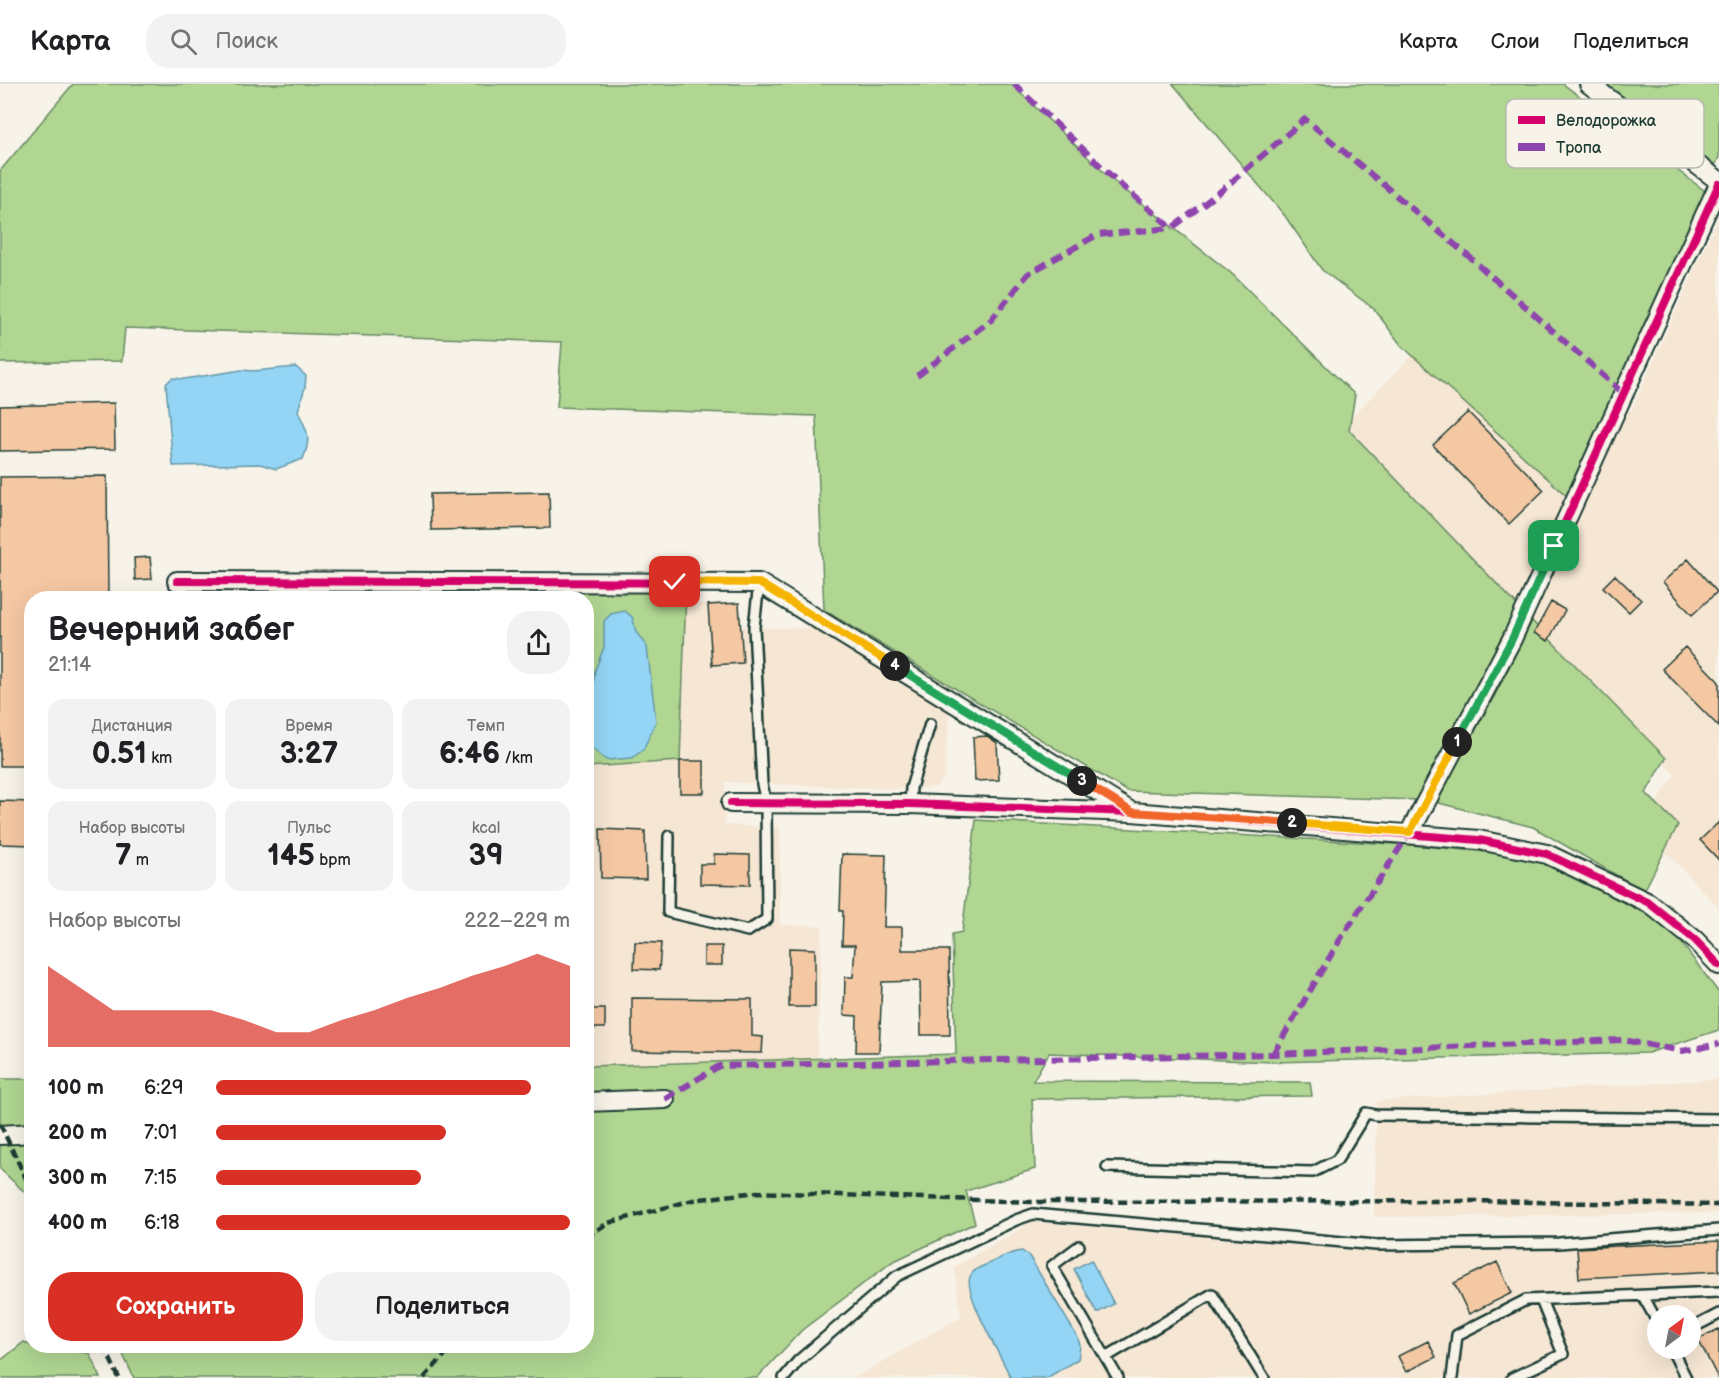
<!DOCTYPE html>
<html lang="ru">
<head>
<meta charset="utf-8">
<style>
  :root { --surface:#fff; --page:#f2f2f2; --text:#202124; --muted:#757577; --line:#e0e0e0; --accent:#d93025 }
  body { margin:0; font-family:"Balsamiq Sans",sans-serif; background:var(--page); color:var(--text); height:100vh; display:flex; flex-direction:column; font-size:22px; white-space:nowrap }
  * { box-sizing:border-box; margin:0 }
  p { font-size:20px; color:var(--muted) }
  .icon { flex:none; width:33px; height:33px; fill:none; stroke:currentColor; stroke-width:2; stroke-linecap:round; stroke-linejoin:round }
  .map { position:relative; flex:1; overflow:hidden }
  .panel { position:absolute; left:24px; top:507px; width:570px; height:762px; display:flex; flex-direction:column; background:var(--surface); border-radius:24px; box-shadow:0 6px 24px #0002 }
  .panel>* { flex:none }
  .needle { width:39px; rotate:32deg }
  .controls { position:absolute; left:1647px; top:1221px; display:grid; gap:12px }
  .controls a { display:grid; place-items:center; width:54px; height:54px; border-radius:50%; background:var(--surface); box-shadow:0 6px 24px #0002; font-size:30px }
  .pin { position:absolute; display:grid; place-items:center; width:51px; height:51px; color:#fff; margin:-26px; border-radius:12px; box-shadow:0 3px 9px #0006 }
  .km { position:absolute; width:30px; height:30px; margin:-15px; border-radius:50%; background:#222; color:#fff; font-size:16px; line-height:30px; text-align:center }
  .round { display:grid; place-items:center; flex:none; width:63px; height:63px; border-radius:24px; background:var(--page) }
  .headline { display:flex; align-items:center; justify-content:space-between; height:102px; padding:0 24px }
  h1 { font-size:33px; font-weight:700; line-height:45px }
  .figures { display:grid; grid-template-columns:repeat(3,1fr); gap:9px; height:102px; padding:6px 24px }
  .figures div { display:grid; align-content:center; border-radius:15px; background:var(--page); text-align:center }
  .figures b { font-size:30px; font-weight:700 }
  .figures small { font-size:16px; font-weight:400 }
  .figures p { font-size:16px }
  .chart { height:168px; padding:12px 24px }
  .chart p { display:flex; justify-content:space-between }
  .chart svg { width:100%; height:108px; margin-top:6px; fill:var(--accent); opacity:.7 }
  .button { display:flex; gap:12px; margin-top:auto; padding:12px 24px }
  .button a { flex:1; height:69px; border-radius:24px; background:var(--accent); color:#fff; font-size:24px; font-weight:700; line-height:69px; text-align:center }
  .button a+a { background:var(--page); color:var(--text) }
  ul { padding:0 24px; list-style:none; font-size:20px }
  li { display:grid; grid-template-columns:96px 72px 1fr; align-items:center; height:45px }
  li i { height:15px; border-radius:8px; background:var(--accent) }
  header { display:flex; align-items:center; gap:36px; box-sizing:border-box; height:84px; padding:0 30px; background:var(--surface); border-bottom:2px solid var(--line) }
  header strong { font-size:28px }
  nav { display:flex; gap:33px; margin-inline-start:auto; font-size:21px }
  .search { width:420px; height:54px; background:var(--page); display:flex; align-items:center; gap:15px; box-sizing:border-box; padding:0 21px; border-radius:24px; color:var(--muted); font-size:22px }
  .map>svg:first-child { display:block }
</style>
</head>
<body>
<header>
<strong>Карта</strong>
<div class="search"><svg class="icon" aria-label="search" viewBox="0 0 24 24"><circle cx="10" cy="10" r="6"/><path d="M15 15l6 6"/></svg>Поиск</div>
<nav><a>Карта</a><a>Слои</a><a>Поделиться</a></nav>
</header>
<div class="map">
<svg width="1719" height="1294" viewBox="0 0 1719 1294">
  <rect width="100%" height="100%" fill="#f7f3e8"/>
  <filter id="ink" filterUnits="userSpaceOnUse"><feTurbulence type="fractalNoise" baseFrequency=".0167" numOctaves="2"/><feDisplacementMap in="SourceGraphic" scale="12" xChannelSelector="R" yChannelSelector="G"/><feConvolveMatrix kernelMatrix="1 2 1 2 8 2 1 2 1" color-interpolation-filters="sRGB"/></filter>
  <g filter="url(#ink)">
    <!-- built -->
    <path fill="#f6e6d4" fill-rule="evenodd" d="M1719 132V824L1641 742 1675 691 1520 537 1342 343 1482 200 1631 327Z
      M739 519 741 543 822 545 950 621 944 694 936 703 893 705 725 698V741L780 744V841L822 842 817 976 587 982 586 522Z
      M1719 995V1129L1374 1133 1377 1017Z
      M1032 1138 1373 1168 1577 1164 1719 1157V1294H854L961 1233 954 1183ZM1658 1232H1690V1264H1658Z"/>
    <!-- green -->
    <path fill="#b0d692" stroke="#688a63" stroke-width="1.5" d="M73 0H1011L1111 95 1231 189 1355 311 1349 346 1518 522 1419 716 1127 707 824 526 816 332 557 323 562 258 125 244 122 277 0 279V87Z
      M1173 0H1563L1705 107 1569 414 1401 261 1374 225 1322 186 1285 132Z
      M1589 0H1719V73L1710 93Z
      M575 505 686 507 680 677 587 683 586 514H575Z
      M1532 537 1666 674 1646 709 1678 741 1644 807 1533 743 1435 718 1494 613Z
      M976 736 1411 761 1532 772 1668 841 1719 909V946L1648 969 1273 978 1049 969 1033 997 1310 998 1312 1012 1032 1015 1035 1085 966 1107 975 1139 892 1178 802 1246 757 1294H134L119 1262H586L587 982 956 970 952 850 962 848Z
      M0 995H31V1114L0 1085Z
      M24 1258 32 1262 89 1269 101 1294H0V1277Z"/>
    <!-- water -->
    <path fill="#94d5f5" stroke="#6598a8" stroke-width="1.5" d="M296 283 306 292 305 303 298 327C307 346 312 354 303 375L276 385 260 380 173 382 166 300 172 294 184 295 242 286 253 287Z
      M625 527 632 533 636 548 647 563 656 638 643 666 632 674 606 676 587 660V650L595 586 604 563V537L611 530Z
      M1022 1167 1029 1172 1078 1254 1080 1262 1078 1275 1047 1294H1011C1003 1276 963 1209 970 1193 973 1184 985 1182 992 1178 1002 1173 1011 1168 1022 1167Z
      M1091 1176 1114 1220 1097 1229 1074 1185Z"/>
    <!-- building -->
    <path fill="#f5c8a4" stroke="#1f3d34" stroke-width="1.5" d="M114 319 115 365 0 367V322Z
      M1468 328 1544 406 1509 440 1433 361Z
      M107 392 108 514H32V682H0V393Z
      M549 408 550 444 431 446 430 410Z
      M150 473 152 495 135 496 134 474Z
      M1688 475 1717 508 1692 531 1663 498Z
      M1615 491 1641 516 1629 528 1603 503Z
      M1551 518 1565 526 1548 557 1534 549Z
      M739 519 743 579 712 581 708 521Z
      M1685 563 1719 598V643L1662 585Z
      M987 652 997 659 999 696 975 697 973 653Z
      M680 677H704V709H680Z
      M0 717 32 718V761L0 760Z
      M1719 738V776L1700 756Z
      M600 745 645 747 646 795 601 794Z
      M714 770 750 771V801L700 800V780H714Z
      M842 770 886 771 884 843H902V866H949L950 951H921L920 897 882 898 879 968H856L857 932 844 931 845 893H853L855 861H842L843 827H840Z
      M635 858 661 859 659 886 634 885Z
      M704 862H722V881H704Z
      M789 864 815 865V923H789Z
      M632 914 752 915V952L763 953 762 969 632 967Z
      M587 925H605V944H587Z
      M1719 1157V1187L1579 1194 1577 1164Z
      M1497 1178 1512 1209 1469 1230 1454 1199Z
      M1719 1245V1294H1718L1698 1255Z
      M1428 1257 1436 1273 1406 1288 1398 1272Z"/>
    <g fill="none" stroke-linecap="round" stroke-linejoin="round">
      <defs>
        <path id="service" d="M910 720 911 704 930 640
          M669 752 668 828 748 847 767 835 766 719 762 700 754 543 759 499
          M1107 1083 1313 1088 1337 1076 1366 1029 1376 1031 1719 1035
          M1079 1162 1052 1182 1118 1294
          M1643 1212 1658 1239
          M1690 1245 1719 1230
          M1671 1264 1686 1294
          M1106 1273 1212 1210 1264 1294
          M784 1294 798 1277 897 1192 1016 1136 1033 1130 1376 1161 1559 1159 1719 1146
          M1452 1294 1457 1251 1526 1216 1719 1208
          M1512 1294 1563 1270 1541 1216"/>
        <path id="minor" d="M1589 0 1719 97
          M177 497 759 499 1130 727
          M731 719 910 720 1132 728 1479 756 1547 770 1649 819 1695 856 1719 881
          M1410 748 1512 555 1719 100
          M586 1018 665 1015
          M0 1051 32 1049"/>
      </defs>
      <!-- service casing -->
      <use href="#service" stroke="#1f3d34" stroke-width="14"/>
      <!-- minor casing -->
      <use href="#minor" stroke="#1f3d34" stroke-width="22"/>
      <!-- service -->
      <use href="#service" stroke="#f7f3e8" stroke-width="9"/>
      <!-- minor -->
      <use href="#minor" stroke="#f7f3e8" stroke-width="18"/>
      <!-- rail -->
      <path stroke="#1f3d34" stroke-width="4.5" stroke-dasharray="9 4.5" stroke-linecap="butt" d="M0 1040 32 1107
        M586 1153 608 1139 693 1116 757 1108 1032 1118 1474 1117 1719 1121
        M104 1262 119 1294
        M424 1294 453 1262"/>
      <!-- quiet -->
      <path stroke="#8e44ad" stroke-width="6" stroke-dasharray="12 6" stroke-linecap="butt" d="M1014 0 1122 102 1172 144 1222 106 1305 35 1472 175 1624 310
        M917 292 991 236 1028 190 1097 151 1172 144
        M1273 970 1338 859 1410 748
        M665 1015 719 982 1273 970 1623 956 1682 967 1719 960"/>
      <defs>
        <path id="cycleway" d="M177 497 759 499 1129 726
          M731 719 910 720 1132 728 1479 756 1547 770 1649 819 1695 856 1719 881
          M1410 748 1512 555 1719 100"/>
      </defs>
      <!-- cycleway casing -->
      <use href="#cycleway" stroke="#f7f3e8" stroke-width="11"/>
      <!-- cycleway -->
      <use href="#cycleway" stroke="#d6006c" stroke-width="8"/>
    </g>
  </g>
  <g fill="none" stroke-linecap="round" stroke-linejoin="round" filter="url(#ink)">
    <defs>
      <path id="split-1" d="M1457 658 1512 555 1554 462"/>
      <path id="split-2" d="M1292 739 1410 748 1457 658"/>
      <path id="split-3" d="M1082 697 1132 728 1292 739"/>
      <path id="split-4" d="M895 582 1082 697"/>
      <path id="split-5" d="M675 498 759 499 895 582"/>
    </defs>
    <!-- split-1 casing -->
    <use href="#split-1" stroke="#fff" stroke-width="12"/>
    <!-- split-2 casing -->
    <use href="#split-2" stroke="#fff" stroke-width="12"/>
    <!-- split-3 casing -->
    <use href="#split-3" stroke="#fff" stroke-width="12"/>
    <!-- split-4 casing -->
    <use href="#split-4" stroke="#fff" stroke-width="12"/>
    <!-- split-5 casing -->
    <use href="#split-5" stroke="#fff" stroke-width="12"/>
    <!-- split-1 -->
    <use href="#split-1" stroke="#22a559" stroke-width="8"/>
    <!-- split-2 -->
    <use href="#split-2" stroke="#f5b400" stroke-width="8"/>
    <!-- split-3 -->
    <use href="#split-3" stroke="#f0652b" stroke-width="8"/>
    <!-- split-4 -->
    <use href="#split-4" stroke="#22a559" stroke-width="8"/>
    <!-- split-5 -->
    <use href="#split-5" stroke="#f5b400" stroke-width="8"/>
  </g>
  <!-- legend -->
  <rect x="1506" y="15" width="198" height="69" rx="9" fill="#f7f3e8" stroke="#b6bcb2" stroke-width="1.5"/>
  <rect x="1518" y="32" width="27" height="8" fill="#d6006c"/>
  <rect x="1518" y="59" width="27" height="8" fill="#8e44ad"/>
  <g font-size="16" fill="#1f3d34">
    <text x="1556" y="42">Велодорожка</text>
    <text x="1556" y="69">Тропа</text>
  </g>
</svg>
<div class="controls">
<a><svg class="needle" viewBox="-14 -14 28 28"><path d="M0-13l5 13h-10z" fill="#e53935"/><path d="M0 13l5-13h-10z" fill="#757577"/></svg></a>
</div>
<div class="pin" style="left:1554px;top:462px;background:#1e9e55"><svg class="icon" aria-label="arrive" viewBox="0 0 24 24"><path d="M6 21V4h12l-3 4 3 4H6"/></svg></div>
<div class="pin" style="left:675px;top:498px;background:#d93025"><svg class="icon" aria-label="check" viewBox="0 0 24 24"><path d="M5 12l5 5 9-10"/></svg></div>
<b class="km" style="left:1457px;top:658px">1</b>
<b class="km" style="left:1292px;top:739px">2</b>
<b class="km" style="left:1082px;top:697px">3</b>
<b class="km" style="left:895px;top:582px">4</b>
<section class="panel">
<div class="headline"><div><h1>Вечерний забег</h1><p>21:14</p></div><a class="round"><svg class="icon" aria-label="share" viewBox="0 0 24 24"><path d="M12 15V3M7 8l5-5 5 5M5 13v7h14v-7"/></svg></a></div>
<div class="figures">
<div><p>Дистанция</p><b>0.51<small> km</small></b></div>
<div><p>Время</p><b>3:27</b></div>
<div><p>Темп</p><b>6:46<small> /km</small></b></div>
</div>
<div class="figures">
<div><p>Набор высоты</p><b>7<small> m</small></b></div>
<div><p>Пульс</p><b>145<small> bpm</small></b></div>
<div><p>kcal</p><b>39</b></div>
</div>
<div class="chart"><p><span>Набор высоты</span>222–229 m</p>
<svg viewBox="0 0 160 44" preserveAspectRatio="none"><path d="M0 44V11L10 20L20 29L30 29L40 29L50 29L60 33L70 38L80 38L90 33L100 29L110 24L120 20L130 15L140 11L150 6L160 11V44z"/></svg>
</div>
<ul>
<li><b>100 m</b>6:29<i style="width:89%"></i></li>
<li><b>200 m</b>7:01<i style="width:65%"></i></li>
<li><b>300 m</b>7:15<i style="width:58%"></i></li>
<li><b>400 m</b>6:18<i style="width:100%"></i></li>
</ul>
<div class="button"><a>Сохранить</a><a>Поделиться</a></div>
</section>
</div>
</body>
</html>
